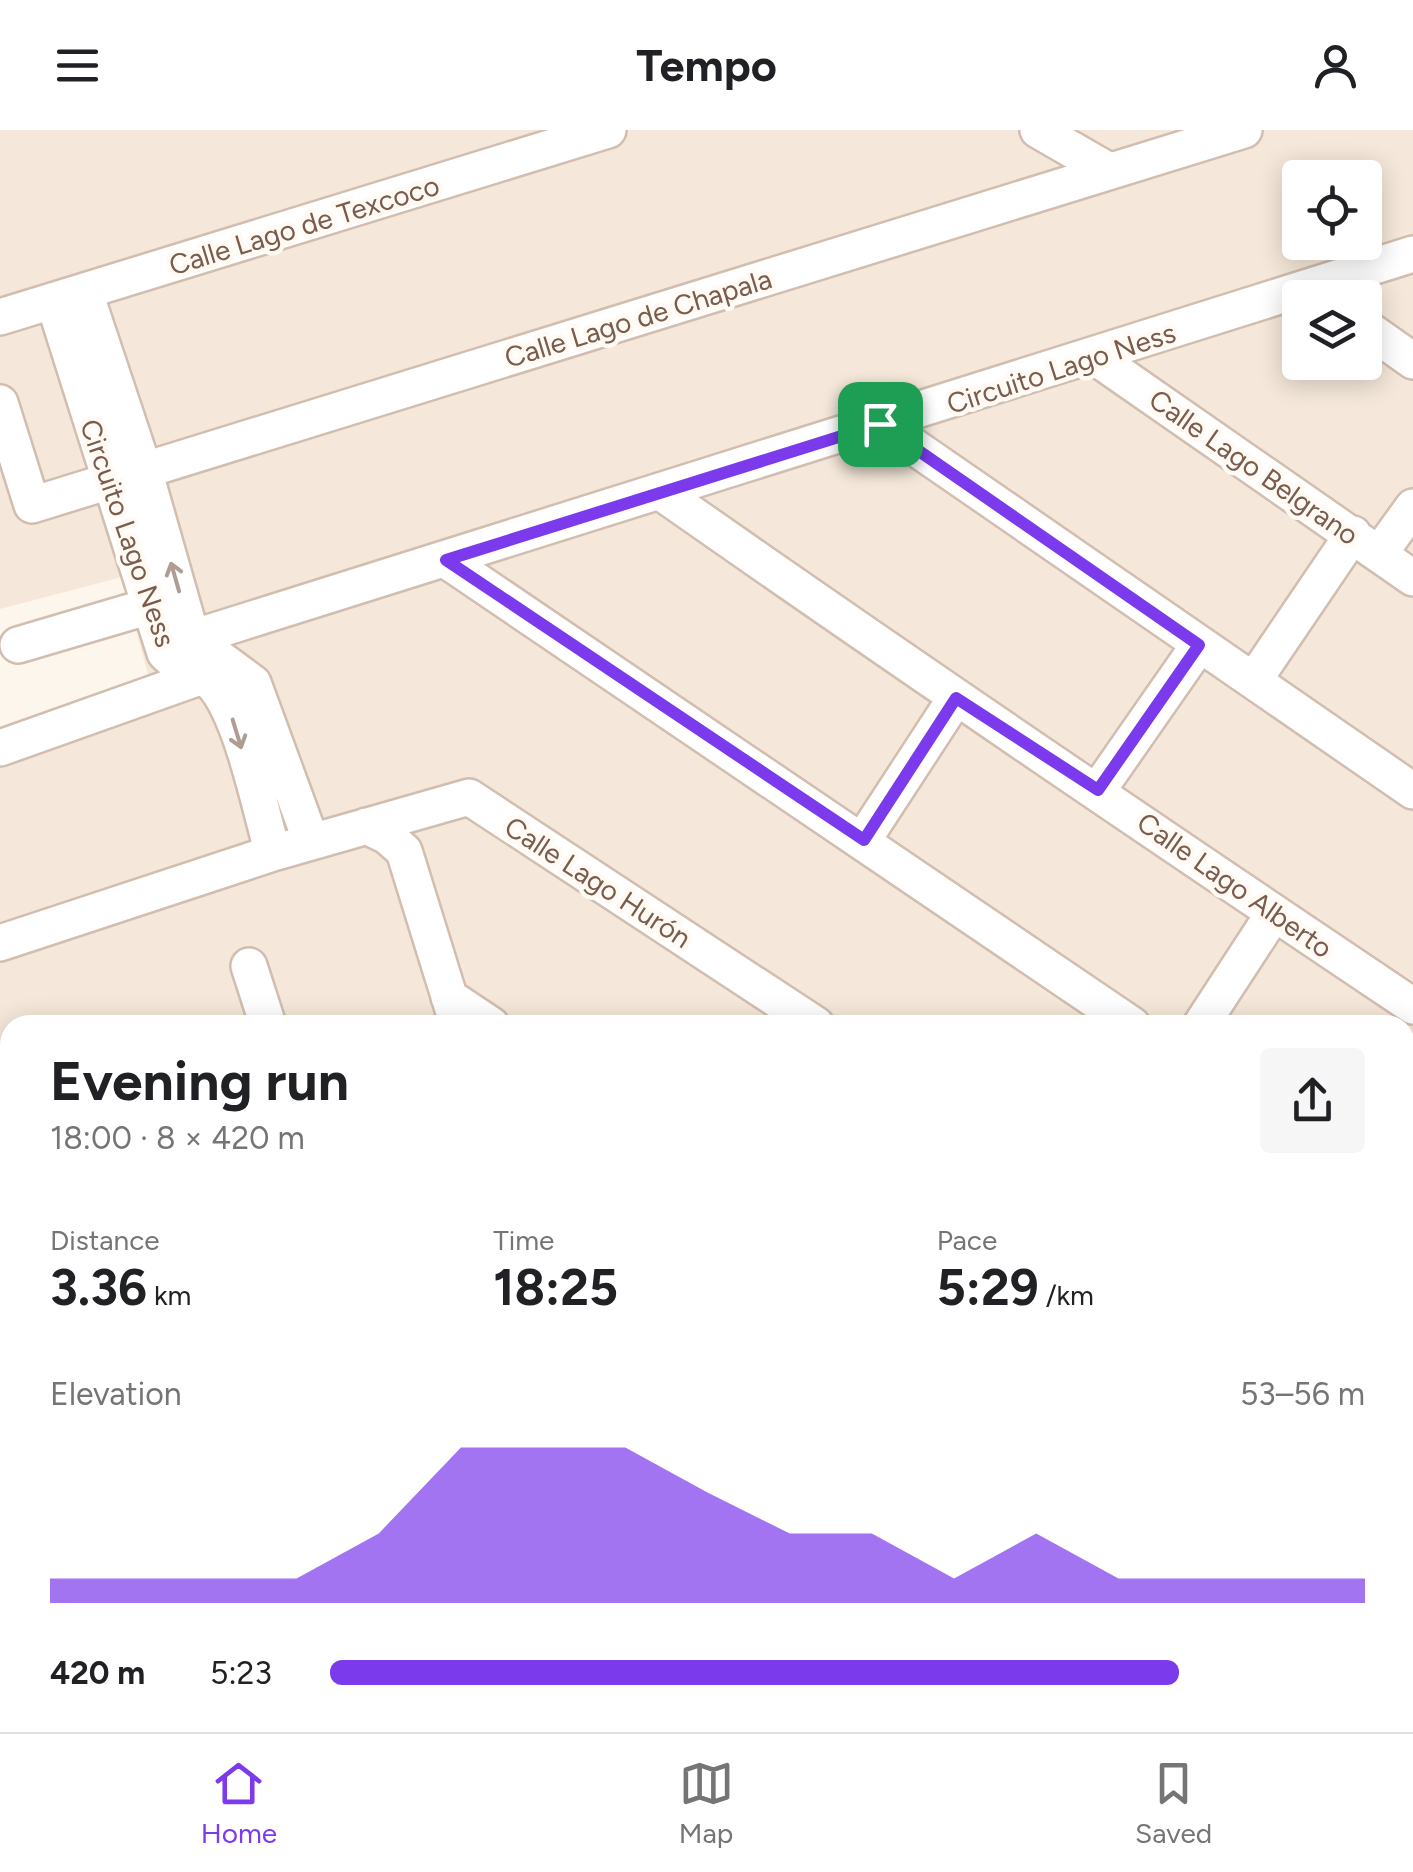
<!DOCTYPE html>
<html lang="en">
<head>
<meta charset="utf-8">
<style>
  :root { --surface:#fff; --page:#f6f6f6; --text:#202124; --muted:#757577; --line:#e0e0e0; --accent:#7c3aed }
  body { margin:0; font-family:Figtree,sans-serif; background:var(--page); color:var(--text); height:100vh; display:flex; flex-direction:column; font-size:38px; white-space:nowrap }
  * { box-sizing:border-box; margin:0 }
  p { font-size:32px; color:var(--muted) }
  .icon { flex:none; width:55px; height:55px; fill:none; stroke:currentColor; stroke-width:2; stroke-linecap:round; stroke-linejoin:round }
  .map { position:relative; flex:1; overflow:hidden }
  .details { position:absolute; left:0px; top:885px; width:1415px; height:718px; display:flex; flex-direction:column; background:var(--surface); border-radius:30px 30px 0 0; box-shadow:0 5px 25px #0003 }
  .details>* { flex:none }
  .fabs { position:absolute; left:1282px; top:30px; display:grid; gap:20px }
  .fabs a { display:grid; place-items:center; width:100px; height:100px; border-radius:10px; background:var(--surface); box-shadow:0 5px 25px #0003; font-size:50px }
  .pin { position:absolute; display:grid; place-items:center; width:85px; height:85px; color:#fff; margin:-42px; border-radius:20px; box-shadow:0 5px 15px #0006 }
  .round { display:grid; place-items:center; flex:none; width:105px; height:105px; border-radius:10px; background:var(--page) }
  .summary { display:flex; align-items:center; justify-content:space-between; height:170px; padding:0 50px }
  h1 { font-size:55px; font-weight:700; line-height:75px }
  .stats { display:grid; grid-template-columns:repeat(3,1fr); gap:15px; height:170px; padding:10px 50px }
  .stats div { display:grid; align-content:center }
  .stats b { font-size:50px; font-weight:700 }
  .stats small { font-size:28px; font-weight:400 }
  .stats p { font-size:28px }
  .chart { height:280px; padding:20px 50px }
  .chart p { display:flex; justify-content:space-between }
  .chart svg { width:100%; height:180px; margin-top:10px; fill:var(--accent); opacity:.7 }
  ul { padding:0 50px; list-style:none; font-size:32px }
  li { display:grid; grid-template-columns:160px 120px 1fr; align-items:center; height:75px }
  li i { height:25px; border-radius:12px; background:var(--accent) }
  header { display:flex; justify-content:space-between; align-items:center; height:130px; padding:0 50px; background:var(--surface); font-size:45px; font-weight:700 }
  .tab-bar { display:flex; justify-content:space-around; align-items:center; height:140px; border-top:2px solid var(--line); background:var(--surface); font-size:28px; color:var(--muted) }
  .tab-bar a { display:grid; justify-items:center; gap:5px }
  .tab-bar .active { color:var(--accent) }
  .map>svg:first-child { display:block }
</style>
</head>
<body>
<header><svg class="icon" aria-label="menu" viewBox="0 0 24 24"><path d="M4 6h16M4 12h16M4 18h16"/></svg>Tempo<svg class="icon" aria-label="person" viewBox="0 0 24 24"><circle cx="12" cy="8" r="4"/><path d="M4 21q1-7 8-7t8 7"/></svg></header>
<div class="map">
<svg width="1413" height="1602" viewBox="0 0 1413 1602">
  <rect width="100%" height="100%" fill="#fdf6ec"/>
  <!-- residential -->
  <path fill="#f5e8da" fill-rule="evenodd" d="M0 0H1413V1602H4L0 1585V610L151 556 122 447 0 479ZM1300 48H1365V112H1300ZM1300 168H1365V232H1300ZM10 895H1405V1592H10Z"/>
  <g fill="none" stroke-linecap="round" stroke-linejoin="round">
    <defs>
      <path id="minor" d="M1038 0 1109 41
        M85 163 144 340 192 508 253 553 311 711
        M54 172 165 523C183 541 188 536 205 547 240 571 260 681 273 723
        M0 187 608 0
        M1365 197 1413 231
        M1095 227 1413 448
        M0 273 32 375 1244 0
        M881 294 1413 661
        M662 363C910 537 1161 707 1413 876
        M1379 424 1413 377
        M446 430 1132 895
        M192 508 1413 124
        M18 515 150 476
        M1254 550 1353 404
        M0 618 211 543
        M1098 660 1199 515
        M366 696 387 706 404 721 458 895
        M863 710 955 569
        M0 813 273 723 469 667 816 895
        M249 836 268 895
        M449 867 491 895
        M1201 895 1274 783
        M0 999 10 996
        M1405 1088 1413 1094
        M0 1297 10 1330
        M1405 1300 1413 1306
        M1405 1515 1413 1520
        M654 1592 657 1602
        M685 1592 688 1602
        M895 1592 909 1602
        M1204 1592 1218 1602
        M9 1594 15 1592"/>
    </defs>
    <!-- minor casing -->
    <use href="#minor" stroke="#d1beb0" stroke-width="40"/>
    <!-- minor -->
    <use href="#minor" stroke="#fff" stroke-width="35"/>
  </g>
  <!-- one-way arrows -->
  <defs><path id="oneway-shaft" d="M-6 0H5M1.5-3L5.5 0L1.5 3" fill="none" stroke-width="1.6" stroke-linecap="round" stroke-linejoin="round" transform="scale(2.5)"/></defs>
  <g stroke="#af9d94">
    <use href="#oneway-shaft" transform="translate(175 447) rotate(-106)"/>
    <use href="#oneway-shaft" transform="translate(237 604) rotate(73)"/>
  </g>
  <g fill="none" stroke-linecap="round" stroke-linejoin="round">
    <defs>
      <path id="route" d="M880 294 1199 515 1098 660 956 568 864 710 446 430Z"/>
    </defs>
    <!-- route casing -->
    <use href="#route" stroke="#fff" stroke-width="20"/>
    <!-- route -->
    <use href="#route" stroke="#7c3aed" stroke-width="12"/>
  </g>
  <g text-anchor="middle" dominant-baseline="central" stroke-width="9" stroke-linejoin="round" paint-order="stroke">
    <!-- street labels -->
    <g font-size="28" fill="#7a5c4d" stroke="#fffaf3">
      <text transform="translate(304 95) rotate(-17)">Calle Lago de Texcoco</text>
      <text transform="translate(638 188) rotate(-17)">Calle Lago de Chapala</text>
      <text transform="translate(1061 238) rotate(-18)">Circuito Lago Ness</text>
      <text transform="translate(1254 337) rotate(35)">Calle Lago Belgrano</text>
      <text transform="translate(128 403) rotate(71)">Circuito Lago Ness</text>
      <text transform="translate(598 752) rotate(33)">Calle Lago Hurón</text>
      <text transform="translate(1235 755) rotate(35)">Calle Lago Alberto</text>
    </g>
  </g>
</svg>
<div class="fabs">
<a><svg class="icon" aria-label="locate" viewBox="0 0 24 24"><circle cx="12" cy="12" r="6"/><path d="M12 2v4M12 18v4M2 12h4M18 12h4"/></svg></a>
<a><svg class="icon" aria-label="layers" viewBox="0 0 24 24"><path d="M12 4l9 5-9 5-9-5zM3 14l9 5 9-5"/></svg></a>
</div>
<div class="pin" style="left:880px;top:294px;background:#1e9e55"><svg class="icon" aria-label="arrive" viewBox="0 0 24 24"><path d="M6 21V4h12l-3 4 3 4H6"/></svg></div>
<section class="details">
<div class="summary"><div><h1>Evening run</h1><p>18:00 · 8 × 420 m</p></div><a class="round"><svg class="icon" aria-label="share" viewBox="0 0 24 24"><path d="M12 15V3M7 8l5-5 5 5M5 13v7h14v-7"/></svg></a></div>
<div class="stats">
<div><p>Distance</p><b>3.36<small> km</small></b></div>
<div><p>Time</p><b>18:25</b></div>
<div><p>Pace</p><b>5:29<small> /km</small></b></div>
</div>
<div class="chart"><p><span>Elevation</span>53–56 m</p>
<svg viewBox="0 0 160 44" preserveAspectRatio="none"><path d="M0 44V38L10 38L20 38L30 38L40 27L50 6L60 6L70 6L80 17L90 27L100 27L110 38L120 27L130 38L140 38L150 38L160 38V44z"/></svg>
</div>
<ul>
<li><b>420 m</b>5:23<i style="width:82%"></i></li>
</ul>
</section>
</div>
<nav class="tab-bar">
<a class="active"><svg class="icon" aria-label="home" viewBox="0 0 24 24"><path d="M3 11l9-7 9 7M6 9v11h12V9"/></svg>Home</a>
<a><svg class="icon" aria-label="map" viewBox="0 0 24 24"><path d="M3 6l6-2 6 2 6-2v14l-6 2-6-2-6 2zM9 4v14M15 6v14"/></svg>Map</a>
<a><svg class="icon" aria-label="saved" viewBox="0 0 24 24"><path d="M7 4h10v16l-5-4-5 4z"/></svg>Saved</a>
</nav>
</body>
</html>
